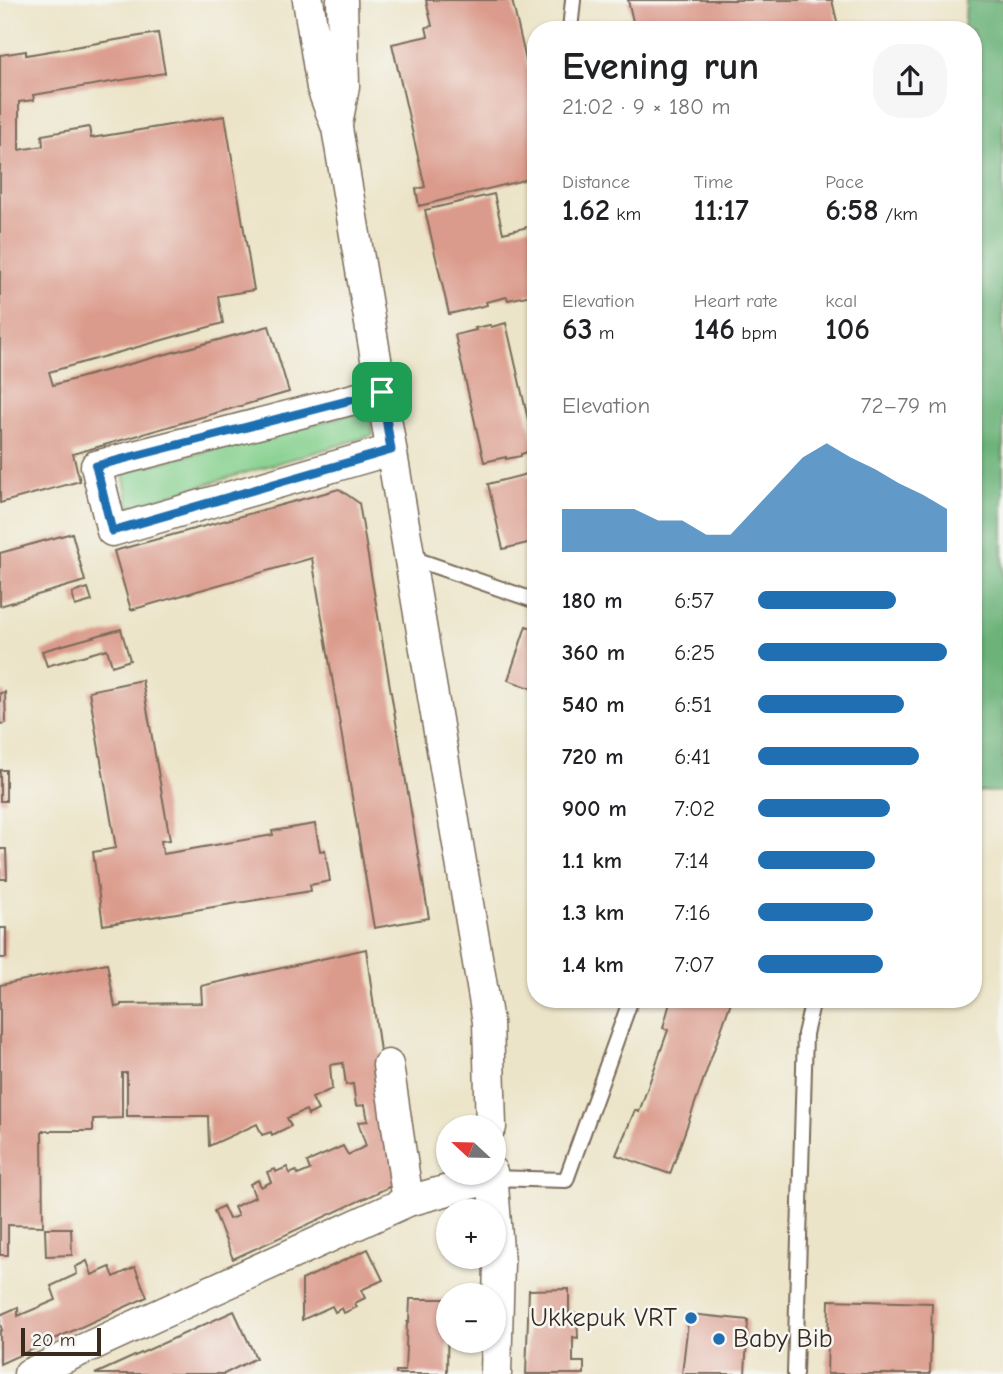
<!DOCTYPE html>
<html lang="en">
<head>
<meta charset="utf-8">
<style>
  :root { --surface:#fff; --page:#f6f6f6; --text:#202124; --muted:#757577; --accent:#1f6fb2 }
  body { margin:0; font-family:"Comic Neue",sans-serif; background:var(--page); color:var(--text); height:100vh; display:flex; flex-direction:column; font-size:26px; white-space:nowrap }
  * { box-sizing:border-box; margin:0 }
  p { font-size:23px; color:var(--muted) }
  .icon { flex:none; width:38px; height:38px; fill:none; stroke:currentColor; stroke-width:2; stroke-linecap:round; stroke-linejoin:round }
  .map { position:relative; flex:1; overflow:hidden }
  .panel { position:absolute; left:527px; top:21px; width:455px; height:987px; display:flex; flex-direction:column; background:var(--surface); border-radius:28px; box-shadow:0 2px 5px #0004 }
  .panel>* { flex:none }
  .needle { width:46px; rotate:292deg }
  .controls { position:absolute; left:436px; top:1115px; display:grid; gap:14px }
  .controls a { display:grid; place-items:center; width:70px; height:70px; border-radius:50%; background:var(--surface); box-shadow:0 2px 5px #0004; font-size:35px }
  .scale { position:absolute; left:21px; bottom:18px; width:80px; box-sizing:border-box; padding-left:7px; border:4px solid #3b2a1e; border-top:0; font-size:19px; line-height:24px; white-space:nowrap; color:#3b2a1e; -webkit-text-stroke:5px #f6f6f2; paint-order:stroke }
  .pin { position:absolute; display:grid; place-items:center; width:60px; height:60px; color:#fff; margin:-30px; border-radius:14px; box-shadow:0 4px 10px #0006 }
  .round { display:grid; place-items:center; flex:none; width:74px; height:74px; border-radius:28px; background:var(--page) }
  .headline { display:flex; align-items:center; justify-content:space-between; height:119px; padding:0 35px }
  h1 { font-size:38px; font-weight:700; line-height:52px }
  .metrics { display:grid; grid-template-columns:repeat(3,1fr); gap:10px; height:119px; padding:7px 35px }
  .metrics div { display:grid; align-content:center }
  .metrics b { font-size:30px; font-weight:700 }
  .metrics small { font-size:19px; font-weight:400 }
  .metrics p { font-size:19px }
  .chart { height:196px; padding:14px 35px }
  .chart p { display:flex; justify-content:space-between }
  .chart svg { width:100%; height:126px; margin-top:7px; fill:var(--accent); opacity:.7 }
  ul { padding:0 35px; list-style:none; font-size:23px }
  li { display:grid; grid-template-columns:112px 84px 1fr; align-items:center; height:52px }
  li i { height:18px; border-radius:9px; background:var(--accent) }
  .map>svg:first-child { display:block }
</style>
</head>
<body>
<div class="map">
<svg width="1003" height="1374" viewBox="0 0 1003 1374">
  <rect width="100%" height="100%" fill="#f6f6f2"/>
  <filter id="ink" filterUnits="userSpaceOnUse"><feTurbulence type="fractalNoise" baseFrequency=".0143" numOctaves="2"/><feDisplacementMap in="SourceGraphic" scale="14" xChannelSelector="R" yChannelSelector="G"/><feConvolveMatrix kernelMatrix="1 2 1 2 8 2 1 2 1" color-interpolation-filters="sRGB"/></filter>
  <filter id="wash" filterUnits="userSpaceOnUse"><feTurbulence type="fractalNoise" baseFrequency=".00686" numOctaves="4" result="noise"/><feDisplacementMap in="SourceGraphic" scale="28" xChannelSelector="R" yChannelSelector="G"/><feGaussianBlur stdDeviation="1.57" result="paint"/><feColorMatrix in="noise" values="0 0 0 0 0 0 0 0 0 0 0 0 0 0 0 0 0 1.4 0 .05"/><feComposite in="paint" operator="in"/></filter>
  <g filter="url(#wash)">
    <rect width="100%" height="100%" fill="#ece4c8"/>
    <!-- green -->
    <path fill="#85d08e" stroke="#607d56" stroke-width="2" d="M369 410 373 435 129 507 123 472Z"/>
    <!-- forest -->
    <path fill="#6cb279" stroke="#546e4c" stroke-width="2" d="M966 0H1003V792H973V30H964Z"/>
    <g id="blocks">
      <!-- building -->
      <path fill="#db9b8c" d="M426 0H512L536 103V177L419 206 416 189 425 187 392 44 428 36 426 27 432 26Z
        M628 0H832L839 30H635Z
        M158 33 165 73 33 95 34 100 19 102V150L43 146 42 135 89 127 91 138 225 116 254 290 218 296 223 323 49 372 53 385 269 326 289 392 73 454 80 481 0 503V55L26 51V55Z
        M494 194 503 233 536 225V294L508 300 507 297 486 302 487 305 449 314 425 210Z
        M506 323 535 450 521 454V456L506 459V457L484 462 455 335 476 330 475 328 490 325 491 327Z
        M527 474 528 478 536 476V541L503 549 488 484Z
        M339 489 359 503 429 918 374 928 312 558 131 610 114 551Z
        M72 533 85 581 0 606V553Z
        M88 588 92 601 75 606 72 593Z
        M526 626 536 629V690L508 680Z
        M121 629 130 660 112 666 107 649 47 666 42 651Z
        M142 680 170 840 161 841 163 854 273 835 272 831 315 824 320 851 325 850 330 881 310 885 311 891 103 925 93 852 116 848 89 691Z
        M5 692 6 723 0 724V693Z
        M0 770H6V801H0Z
        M0 849H6L7 879H0Z
        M0 928H6V958H0Z
        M366 949 398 1183 233 1259 214 1211 223 1206 229 1219 238 1216 234 1207 255 1197 250 1184 258 1180 261 1187 271 1182 267 1172 275 1169 276 1172 287 1167 290 1174 296 1171 298 1175 310 1170 307 1162 343 1146 348 1155 366 1146 358 1122 368 1121 365 1105 356 1106 353 1084 346 1085 343 1063 330 1065 332 1089 312 1098 318 1110 308 1115 306 1110 287 1118 291 1126 272 1135 271 1132 262 1135 257 1124 209 1146 208 1116H127V1073H122V1118L93 1119V1131H42L43 1226 8 1225V1255H0V985L107 963 115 1007 121 1006V1004L202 1003 201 986Z
        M671 999H732L670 1174 616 1155 635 1110 639 1112 668 1030 663 1028Z
        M45 1228H71L72 1255 46 1256Z
        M368 1249 383 1280 361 1290 365 1298 355 1303 357 1307 344 1313 342 1308 335 1312 332 1306 302 1320V1280Z
        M87 1261 92 1275 110 1267 114 1277 135 1267 147 1297 0 1364V1331L2 1330 0 1324V1315L18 1307V1316L56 1300 51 1286 77 1274 75 1267Z
        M569 1289V1313H577L578 1338 573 1337V1362H584V1374H526L529 1290Z
        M410 1299H448L447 1374H396V1371H405L407 1322H409Z
        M829 1300 932 1303 930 1374H827Z
        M234 1311 256 1358 224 1374H95Z
        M689 1314 748 1320 745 1374H682Z"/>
    </g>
  </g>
  <g filter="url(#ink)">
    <use href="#blocks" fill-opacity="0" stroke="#796b5a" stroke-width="2"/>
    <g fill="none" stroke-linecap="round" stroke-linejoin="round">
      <defs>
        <path id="service" d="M570 30 573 0
          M409 557 536 601
          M492 1178 566 1180 631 999
          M795 1374 805 1034 812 1004 816 999"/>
        <path id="minor" d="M308 0 322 88 337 128 488 1022 491 1127
          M337 125 344 86 342 0
          M381 392 96 466 112 531 391 450
          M388 1065 408 1201
          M492 1172 499 1263 496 1374
          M29 1374 408 1201 492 1178"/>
      </defs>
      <!-- service casing -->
      <use href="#service" stroke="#796b5a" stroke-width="18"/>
      <!-- minor casing -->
      <use href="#minor" stroke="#796b5a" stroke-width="33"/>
      <!-- service -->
      <use href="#service" stroke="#fff" stroke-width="14"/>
      <!-- minor -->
      <use href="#minor" stroke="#fff" stroke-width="30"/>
    </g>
  </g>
  <g fill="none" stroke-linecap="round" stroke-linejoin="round" filter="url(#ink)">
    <defs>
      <path id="route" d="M382 392 391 450 112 531 96 466Z"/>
    </defs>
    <!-- route casing -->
    <use href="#route" stroke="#fff" stroke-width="14"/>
    <!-- route -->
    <use href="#route" stroke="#1f6fb2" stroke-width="9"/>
  </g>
  <!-- markers -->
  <g fill="#1f6fb2" stroke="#f6f6f2" stroke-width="2.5">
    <circle cx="691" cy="1318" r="7"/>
    <circle cx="719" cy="1339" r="7"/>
  </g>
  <g text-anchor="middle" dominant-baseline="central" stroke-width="5" stroke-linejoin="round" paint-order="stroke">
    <!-- poi labels -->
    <g font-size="26" fill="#3b2a1e" stroke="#f6f6f2" text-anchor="end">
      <text x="677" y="1318">Ukkepuk VRT</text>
      <text x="733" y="1339" text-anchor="start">Baby Bib</text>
    </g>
  </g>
</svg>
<div class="controls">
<a><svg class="needle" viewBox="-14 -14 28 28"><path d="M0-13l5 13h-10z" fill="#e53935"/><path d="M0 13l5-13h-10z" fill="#757577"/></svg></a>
<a>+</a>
<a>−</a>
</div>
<div class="scale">20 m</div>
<div class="pin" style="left:382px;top:392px;background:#1e9e55"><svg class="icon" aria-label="arrive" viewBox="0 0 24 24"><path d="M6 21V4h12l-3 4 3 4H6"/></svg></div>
<section class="panel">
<div class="headline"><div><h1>Evening run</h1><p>21:02 · 9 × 180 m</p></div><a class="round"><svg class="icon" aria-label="share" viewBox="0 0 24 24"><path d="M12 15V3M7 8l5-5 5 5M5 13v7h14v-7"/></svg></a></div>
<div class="metrics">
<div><p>Distance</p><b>1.62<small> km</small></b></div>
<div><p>Time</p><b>11:17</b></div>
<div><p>Pace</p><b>6:58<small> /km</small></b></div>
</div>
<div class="metrics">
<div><p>Elevation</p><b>63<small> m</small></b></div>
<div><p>Heart rate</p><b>146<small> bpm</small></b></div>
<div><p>kcal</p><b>106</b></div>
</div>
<div class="chart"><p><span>Elevation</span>72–79 m</p>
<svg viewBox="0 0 160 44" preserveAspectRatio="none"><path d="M0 44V29L10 29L20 29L30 29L40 33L50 33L60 38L70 38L80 29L90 20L100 11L110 6L120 11L130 15L140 20L150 24L160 29V44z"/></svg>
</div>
<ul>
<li><b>180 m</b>6:57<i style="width:73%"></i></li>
<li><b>360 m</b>6:25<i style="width:100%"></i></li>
<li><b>540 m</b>6:51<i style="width:77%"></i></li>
<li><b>720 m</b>6:41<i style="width:85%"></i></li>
<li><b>900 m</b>7:02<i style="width:70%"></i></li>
<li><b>1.1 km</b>7:14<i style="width:62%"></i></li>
<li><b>1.3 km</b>7:16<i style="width:61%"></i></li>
<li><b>1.4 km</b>7:07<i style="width:66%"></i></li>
</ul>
</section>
</div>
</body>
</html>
